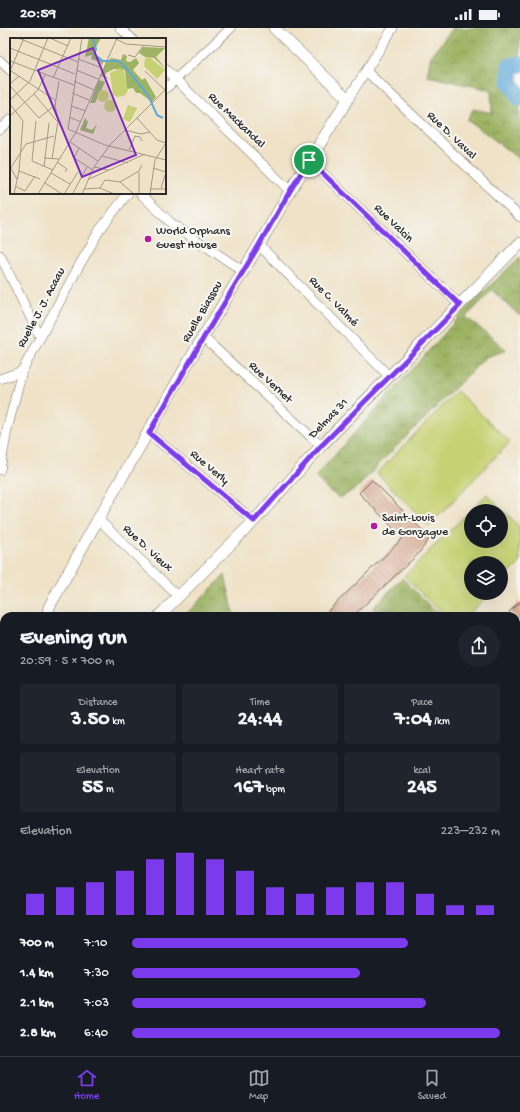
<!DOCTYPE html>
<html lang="en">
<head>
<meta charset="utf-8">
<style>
  :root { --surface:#171b24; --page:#20242c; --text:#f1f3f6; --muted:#9ea1a6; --line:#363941; --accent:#7c3aed }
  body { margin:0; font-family:"Gochi Hand",sans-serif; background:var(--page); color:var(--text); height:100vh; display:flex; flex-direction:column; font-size:15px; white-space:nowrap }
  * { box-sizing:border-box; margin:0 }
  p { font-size:13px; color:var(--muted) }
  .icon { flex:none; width:22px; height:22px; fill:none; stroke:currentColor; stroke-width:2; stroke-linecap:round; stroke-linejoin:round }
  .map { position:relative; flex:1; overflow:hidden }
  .panel { position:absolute; left:0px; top:584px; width:520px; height:444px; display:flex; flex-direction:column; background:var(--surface); border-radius:12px 12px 0 0; box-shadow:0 4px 16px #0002 }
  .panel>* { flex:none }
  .fabs { position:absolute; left:464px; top:476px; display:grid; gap:8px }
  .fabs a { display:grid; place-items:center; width:44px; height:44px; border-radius:50%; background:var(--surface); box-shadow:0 4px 16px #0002; font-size:20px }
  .pin { position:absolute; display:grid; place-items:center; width:34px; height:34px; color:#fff; margin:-17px; border:2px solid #fff; border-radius:50%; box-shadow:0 1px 4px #0007 }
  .round { display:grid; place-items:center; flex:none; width:42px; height:42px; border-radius:21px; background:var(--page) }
  .overview { display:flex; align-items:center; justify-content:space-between; height:68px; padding:0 20px }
  h1 { font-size:22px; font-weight:700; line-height:30px }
  .figures { display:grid; grid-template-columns:repeat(3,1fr); gap:6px; height:68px; padding:4px 20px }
  .figures div { display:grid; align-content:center; border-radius:4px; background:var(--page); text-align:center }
  .figures b { font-size:20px; font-weight:700 }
  .figures small { font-size:11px; font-weight:400 }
  .figures p { font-size:11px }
  .chart { height:112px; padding:8px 20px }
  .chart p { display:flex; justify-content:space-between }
  .chart svg { width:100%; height:72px; margin-top:4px; stroke:var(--accent); stroke-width:6 }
  ul { padding:0 20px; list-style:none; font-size:13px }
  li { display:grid; grid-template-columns:64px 48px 1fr; align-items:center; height:30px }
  li i { height:10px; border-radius:5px; background:var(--accent) }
  .status { display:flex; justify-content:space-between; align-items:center; height:28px; padding:0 20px; background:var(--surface); direction:ltr }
  .status svg { height:11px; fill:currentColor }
  .tab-bar { display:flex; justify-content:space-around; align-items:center; height:56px; border-top:1px solid var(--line); background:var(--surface); font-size:11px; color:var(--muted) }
  .tab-bar a { display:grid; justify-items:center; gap:2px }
  .tab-bar .current { color:var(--accent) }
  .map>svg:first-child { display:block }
</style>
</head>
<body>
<div class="status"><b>20:59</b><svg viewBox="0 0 49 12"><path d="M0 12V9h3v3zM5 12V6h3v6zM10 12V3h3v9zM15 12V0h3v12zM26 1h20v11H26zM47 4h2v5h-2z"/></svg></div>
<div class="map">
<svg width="520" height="1028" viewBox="0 0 520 1028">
  <defs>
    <pattern id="forest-crowns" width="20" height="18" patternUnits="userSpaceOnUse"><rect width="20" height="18" fill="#9cb364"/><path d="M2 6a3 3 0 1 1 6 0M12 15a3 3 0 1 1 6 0" fill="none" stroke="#7f9253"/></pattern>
    <pattern id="building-back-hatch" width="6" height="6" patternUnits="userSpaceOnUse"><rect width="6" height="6" fill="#dcad94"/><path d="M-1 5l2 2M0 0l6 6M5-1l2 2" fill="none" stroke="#b38d79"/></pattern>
  </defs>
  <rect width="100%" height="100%" fill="#f6f6f2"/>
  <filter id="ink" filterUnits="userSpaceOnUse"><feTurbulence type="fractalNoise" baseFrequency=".025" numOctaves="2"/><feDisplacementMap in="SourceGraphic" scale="8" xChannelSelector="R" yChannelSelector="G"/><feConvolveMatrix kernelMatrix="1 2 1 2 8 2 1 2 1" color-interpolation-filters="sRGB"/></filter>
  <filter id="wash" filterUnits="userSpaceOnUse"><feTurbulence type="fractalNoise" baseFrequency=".012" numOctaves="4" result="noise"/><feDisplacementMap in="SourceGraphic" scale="16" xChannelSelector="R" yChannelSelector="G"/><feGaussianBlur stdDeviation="0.9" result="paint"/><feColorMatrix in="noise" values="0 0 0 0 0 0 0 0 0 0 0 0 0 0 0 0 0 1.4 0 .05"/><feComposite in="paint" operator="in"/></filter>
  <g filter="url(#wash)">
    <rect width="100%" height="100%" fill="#efe2c7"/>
    <!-- forest -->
    <path fill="url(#forest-crowns)" stroke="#646f48" d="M453 0H520V33L506 35 505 53 520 74V132L487 106 467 92 473 81 492 85 491 62 427 48 431 28Z
      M520 229V288L492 262 466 289 507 322 486 329 383 432 358 459 340 470 328 462 315 449 471 276Z
      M225 547 234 588H184Z
      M402 550 440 588H381L373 580Z"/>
    <!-- pitch -->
    <path fill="#c5d172" stroke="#787e4e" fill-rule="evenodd" d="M457 363 510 414 429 498 377 445Z
      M487 466 520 499V535L501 554V535H471V565H490L467 588H444L404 548ZM471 483H501V513H471Z"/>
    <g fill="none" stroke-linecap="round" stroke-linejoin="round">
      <!-- river -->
      <path stroke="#5fa8d7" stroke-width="17" d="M520 36 510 38V54L520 70"/>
    </g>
    <g id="blocks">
      <!-- building -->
      <path fill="url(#building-back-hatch)" d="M372 452 430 510 418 526 353 588H331L327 584 403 510 359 465Z
        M520 573V595L516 591V588H513L509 584Z"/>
    </g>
  </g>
  <g filter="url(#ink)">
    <use href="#blocks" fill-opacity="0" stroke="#706b62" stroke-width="1"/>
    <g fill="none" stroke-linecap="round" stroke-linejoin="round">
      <defs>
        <path id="minor" d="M120 0 132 11
          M0 33 11 43
          M165 41 290 163
          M366 43 520 189
          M165 61 231 0
          M348 71 393 0
          M0 101 11 91
          M309 132 460 277
          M140 165 171 195 243 243
          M259 217 389 348
          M0 227 40 309
          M203 309 321 418
          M0 351 22 343
          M149 405 254 493
          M0 442 7 402 22 343 79 238 99 203 128 165
          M98 491 179 569
          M516 912 520 907
          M196 1024 201 1028
          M380 1024 386 1028
          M5 1028 11 1024"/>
        <path id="tertiary" d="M50 588 48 585 49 579 98 491 203 309 259 217 290 163 348 71 274 0
          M159 588 254 493 321 418 520 215
          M0 717 4 714
          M516 990 520 993"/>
        <path id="secondary" d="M516 777 520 776
          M93 1028 97 1024"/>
      </defs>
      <!-- minor casing -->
      <use href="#minor" stroke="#706b62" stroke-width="10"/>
      <!-- tertiary casing -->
      <use href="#tertiary" stroke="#706b62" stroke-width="12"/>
      <!-- secondary casing -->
      <use href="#secondary" stroke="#706b62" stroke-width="14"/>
      <!-- minor -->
      <use href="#minor" stroke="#fff" stroke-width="9"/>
      <!-- tertiary -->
      <use href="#tertiary" stroke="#fff" stroke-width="11"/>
      <!-- secondary -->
      <use href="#secondary" stroke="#fff" stroke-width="12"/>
    </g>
  </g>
  <g fill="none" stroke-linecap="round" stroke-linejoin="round" filter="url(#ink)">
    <defs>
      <path id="route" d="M309 132 460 277 321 418 254 493 149 405 204 309 259 217 290 163Z"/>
    </defs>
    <!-- route casing -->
    <use href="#route" stroke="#fff" stroke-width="8"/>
    <!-- route -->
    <use href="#route" stroke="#7c3aed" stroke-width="5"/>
  </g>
  <!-- markers -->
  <g fill="#b5179e" stroke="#f6f6f2" stroke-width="1.5">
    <circle cx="148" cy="211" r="4"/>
    <circle cx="374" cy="498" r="4"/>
  </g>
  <g text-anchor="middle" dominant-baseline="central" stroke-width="4" stroke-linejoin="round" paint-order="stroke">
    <!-- street labels -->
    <g font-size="12" fill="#2b2b2b" stroke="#f6f6f2">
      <text transform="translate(236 93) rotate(44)">Rue Mackandal</text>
      <text transform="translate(451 108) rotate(44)">Rue D. Vaval</text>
      <text transform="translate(393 196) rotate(44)">Rue Valcin</text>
      <text transform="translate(333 274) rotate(45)">Rue C. Valmé</text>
      <text transform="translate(42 280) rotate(-62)">Ruelle J. J. Acaau</text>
      <text transform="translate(203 284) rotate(-60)">Ruelle Biassou</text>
      <text transform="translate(270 355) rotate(43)">Rue Vernet</text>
      <text transform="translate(329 391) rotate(-46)">Delmas 31</text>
      <text transform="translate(209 440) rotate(40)">Rue Verly</text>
      <text transform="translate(147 521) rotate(43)">Rue D. Vieux</text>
    </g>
    <!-- poi labels -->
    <g font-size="12" fill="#2b2b2b" stroke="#f6f6f2" text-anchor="start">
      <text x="156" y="204">World Orphans<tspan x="156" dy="14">Guest House</tspan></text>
      <text x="382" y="491">Saint-Louis<tspan x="382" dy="14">de Gonzague</tspan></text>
    </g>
  </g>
  <!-- overview -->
  <g transform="translate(10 10)">
    <rect width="156" height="156" fill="#efe2c7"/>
    <path d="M79 0H91L83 14 93 24 92 28 90 24 81 21 82 17 75 19ZM133 9 155 10 146 19 156 31 144 20 135 19 129 15ZM113 16 117 18 116 23 120 24 126 20 129 25 123 32 132 42 135 40 146 59 142 64 130 55H126L123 50 117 51 115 32 104 31 96 35 95 38 99 41 91 38 89 42 95 44 85 65H80L89 41 96 25 101 20 111 22ZM75 80 78 84 76 90 82 92 87 86 83 96 70 92Z" fill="#9cb364"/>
    <path d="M139 19 155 32 147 41 134 28 135 20ZM110 30 114 33 118 53 114 58 107 59 103 57 100 35ZM87 58a6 6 0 1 1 12 0a6 6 0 1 1-12 0ZM94 68a6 6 0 1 1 12 0a6 6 0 1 1-12 0ZM118 67 127 70 120 84 113 81Z" fill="#c5d172"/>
    <path fill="none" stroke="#5fa8d7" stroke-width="2" d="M83 0 86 11 84 16 93 23H109L116 30 138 57 147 77 153 80"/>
    <path fill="none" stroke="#a19989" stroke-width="1" d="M8 0 68 24M40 0 58 8M72 0 58 91 95 107 156 122M104 0 116 6 156 9M0 10 65 36M118 17 125 19 133 8M68 21 92 30M0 23 64 47M66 32 88 41M0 33 14 0M1 33 45 62M135 33 155 52M43 40 61 0M64 43 84 52M0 46 9 38M0 48 29 80 45 67M62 55 79 62M24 56 47 83M0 62 20 43 38 0M0 66 13 83 9 133 4 156M61 68 76 73M0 78 28 52 35 37M59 79 71 84M127 80 147 102 156 105 145 122 140 156M26 83 22 123 43 132M48 83 45 67 49 43M115 92 131 96 140 94M60 104 88 123M69 110 64 120 83 132M119 112 125 98 130 99 132 103M92 118 118 125M34 120 49 121M42 121 48 83M47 124 57 131 55 134M0 129 7 141M34 129 39 85M84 129 98 132M143 130 156 134M0 131 16 106 44 98M9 133 30 141M129 134V156M41 135 60 146M79 141 135 116M110 144 124 156M35 145 52 156M5 148 15 153 25 138M90 150 104 156M151 150 156 134M74 151 90 150 95 142 110 144 129 133 132 127M140 151H156M63 155 77 129M28 156 66 94 107 0M54 156 68 134M72 156 84 129 99 108 156 51"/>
    <path fill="#7b2cbf" fill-opacity="0.15" stroke="#7b2cbf" stroke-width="2" d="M83 10 126 117 72 139 28 32Z"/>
    <rect width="156" height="156" fill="none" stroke="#2b2b2b" stroke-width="2"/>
  </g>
</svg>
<div class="fabs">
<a><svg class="icon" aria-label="locate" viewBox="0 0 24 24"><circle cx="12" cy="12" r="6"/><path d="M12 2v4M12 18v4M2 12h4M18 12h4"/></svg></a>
<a><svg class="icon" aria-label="layers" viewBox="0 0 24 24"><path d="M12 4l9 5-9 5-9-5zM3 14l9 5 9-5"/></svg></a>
</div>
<div class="pin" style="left:309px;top:132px;background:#1e9e55"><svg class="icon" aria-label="arrive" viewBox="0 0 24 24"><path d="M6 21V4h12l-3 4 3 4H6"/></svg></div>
<section class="panel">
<div class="overview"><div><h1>Evening run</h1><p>20:59 · 5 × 700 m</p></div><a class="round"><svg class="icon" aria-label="share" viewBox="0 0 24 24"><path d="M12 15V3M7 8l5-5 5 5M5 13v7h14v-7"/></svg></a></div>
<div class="figures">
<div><p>Distance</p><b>3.50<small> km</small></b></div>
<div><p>Time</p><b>24:44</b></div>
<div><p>Pace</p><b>7:04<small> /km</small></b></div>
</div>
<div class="figures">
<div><p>Elevation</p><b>55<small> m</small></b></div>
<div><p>Heart rate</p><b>167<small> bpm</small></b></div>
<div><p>kcal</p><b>245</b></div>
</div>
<div class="chart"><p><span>Elevation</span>223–232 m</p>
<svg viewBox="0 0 160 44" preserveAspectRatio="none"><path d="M5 44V31M15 44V27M25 44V24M35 44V17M45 44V10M55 44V6M65 44V10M75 44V17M85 44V27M95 44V31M105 44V27M115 44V24M125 44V24M135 44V31M145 44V38M155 44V38"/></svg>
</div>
<ul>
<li><b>700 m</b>7:10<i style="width:75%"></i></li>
<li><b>1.4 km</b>7:30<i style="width:62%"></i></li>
<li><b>2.1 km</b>7:03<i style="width:80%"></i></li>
<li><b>2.8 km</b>6:40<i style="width:100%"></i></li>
</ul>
</section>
</div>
<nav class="tab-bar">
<a class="current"><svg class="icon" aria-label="home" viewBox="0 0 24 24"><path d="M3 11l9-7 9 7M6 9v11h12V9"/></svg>Home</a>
<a><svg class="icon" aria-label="map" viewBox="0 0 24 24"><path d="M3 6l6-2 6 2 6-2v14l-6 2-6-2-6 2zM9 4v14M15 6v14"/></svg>Map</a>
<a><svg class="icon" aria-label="saved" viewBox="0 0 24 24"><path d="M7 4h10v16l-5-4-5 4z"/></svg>Saved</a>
</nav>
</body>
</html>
